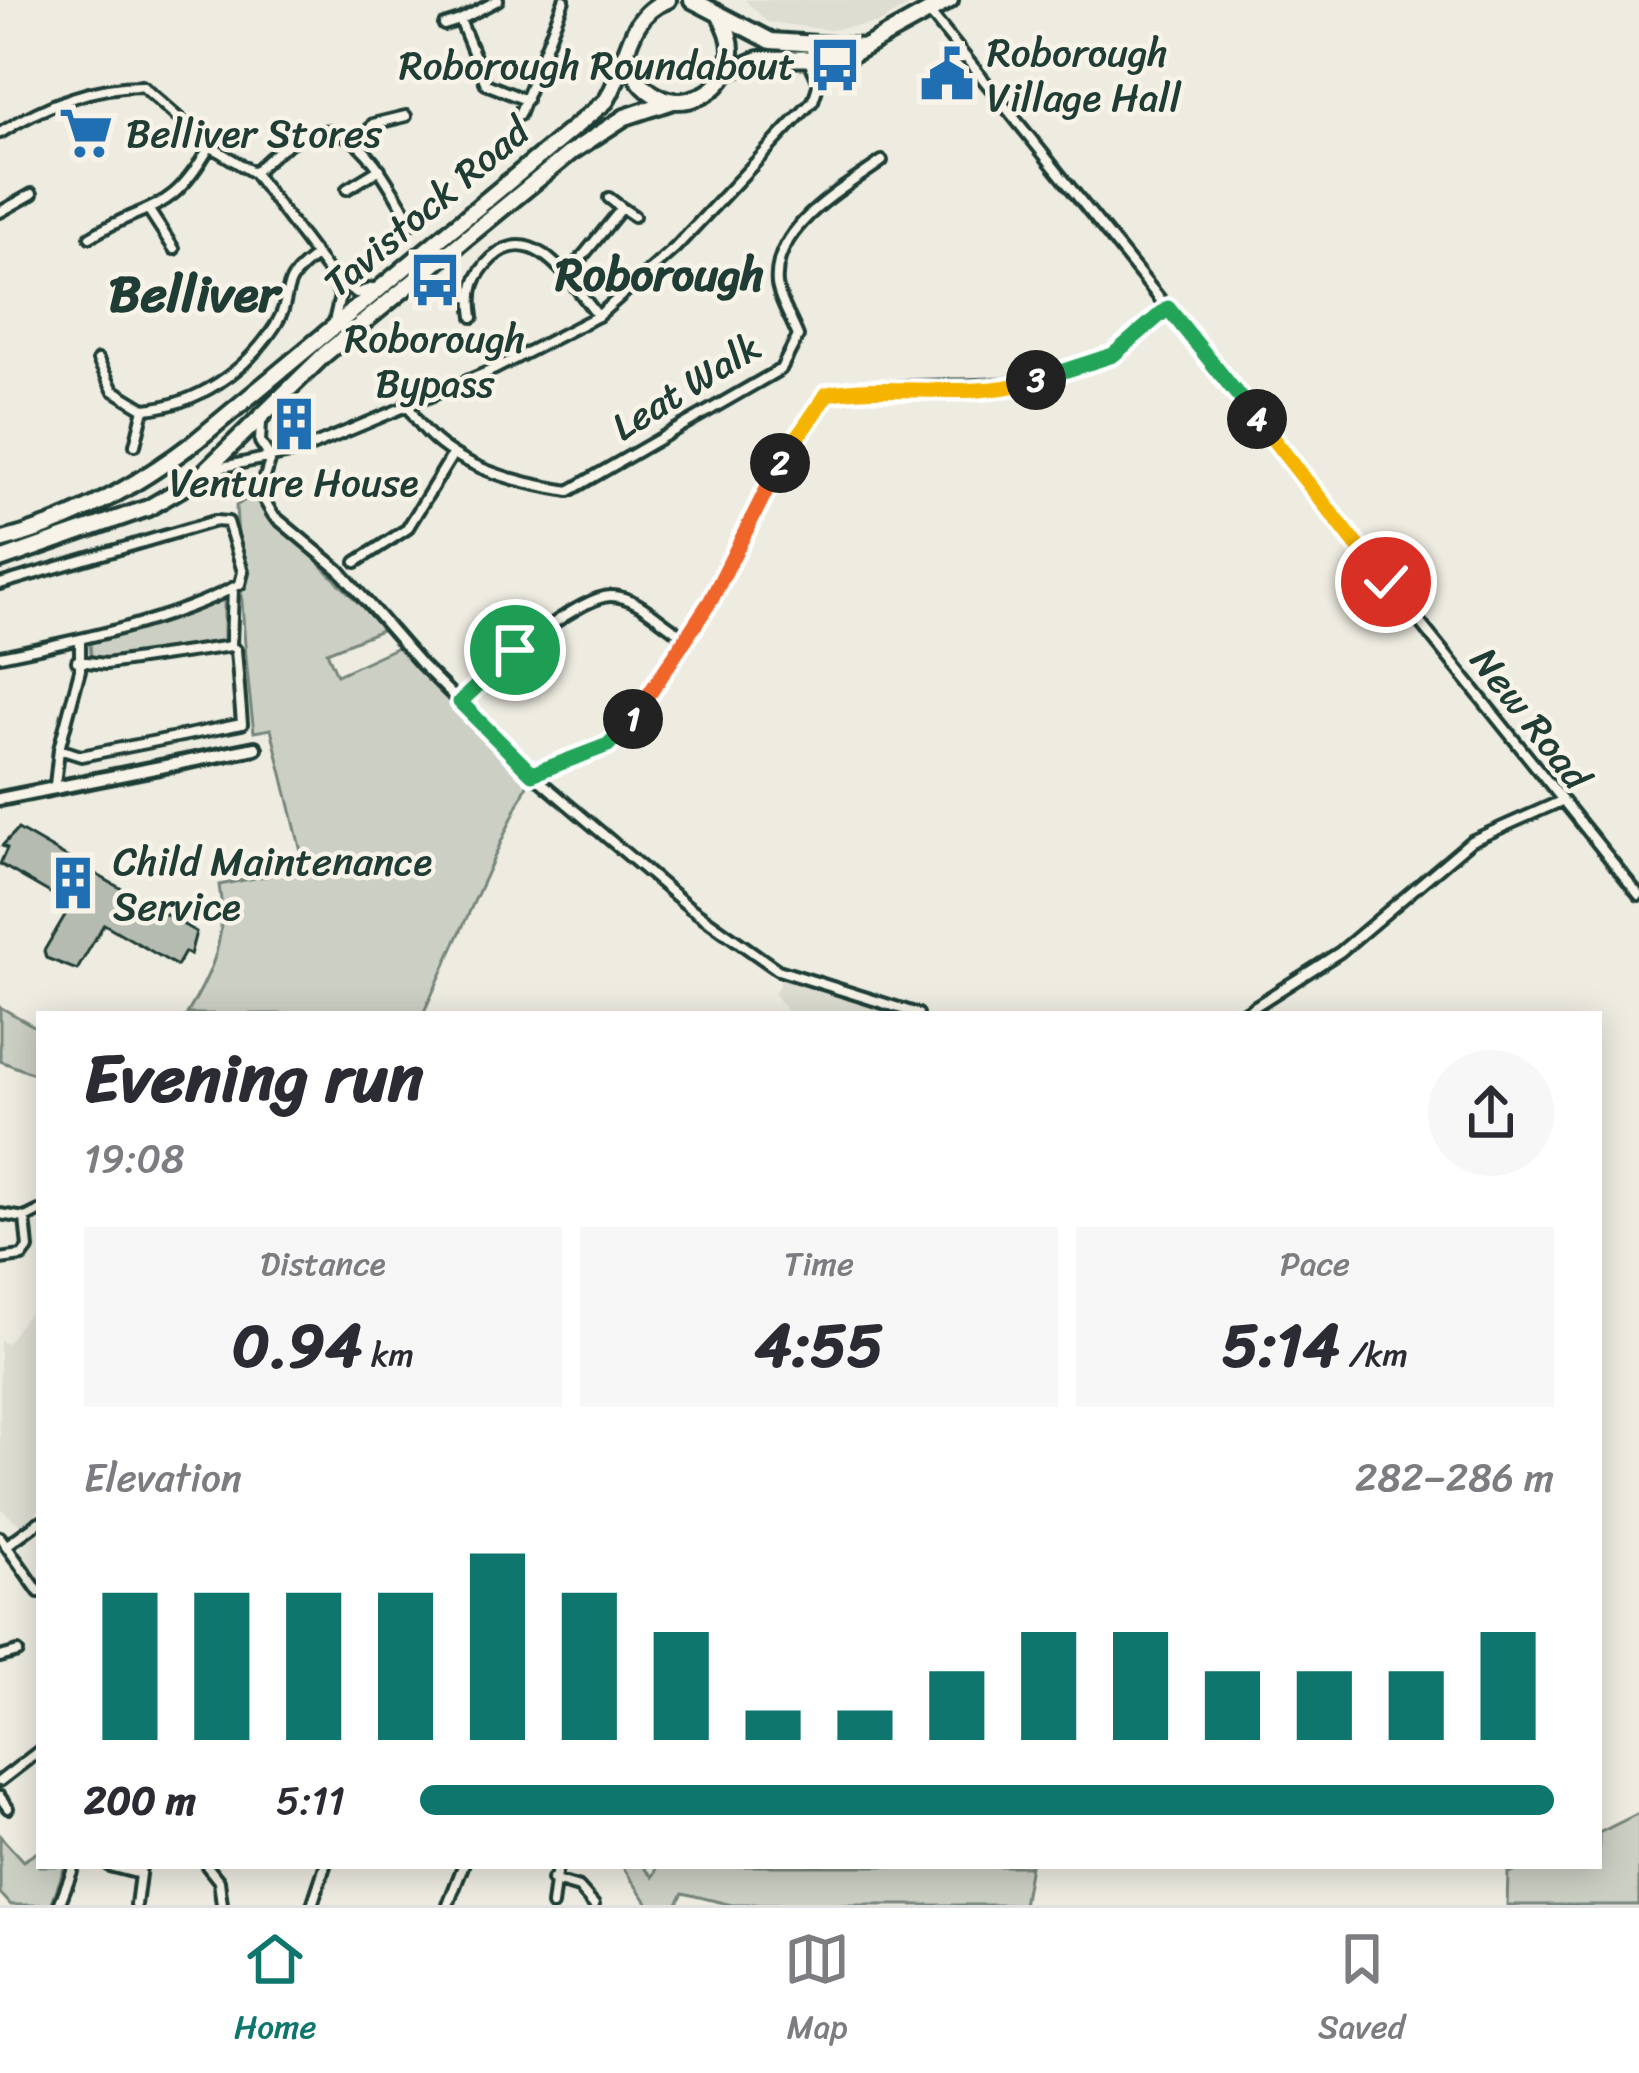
<!DOCTYPE html>
<html lang="en">
<head>
<meta charset="utf-8">
<style>
  :root { --surface:#fff; --page:#f7f7f7; --text:#2b2b33; --muted:#7c7c81; --line:#e1e1e2; --accent:#0f766e }
  body { margin:0; font-family:Sriracha,sans-serif; background:var(--page); color:var(--text); height:100vh; display:flex; flex-direction:column; font-size:45px; white-space:nowrap }
  * { box-sizing:border-box; margin:0 }
  p { font-size:39px; color:var(--muted) }
  .icon { flex:none; width:66px; height:66px; fill:none; stroke:currentColor; stroke-width:2; stroke-linecap:round; stroke-linejoin:round }
  .map { position:relative; flex:1; overflow:hidden }
  .details { position:absolute; left:36px; top:1011px; width:1566px; height:858px; display:flex; flex-direction:column; background:var(--surface); border-radius:0px; box-shadow:0 6px 30px #0003 }
  .details>* { flex:none }
  .pin { position:absolute; display:grid; place-items:center; width:102px; height:102px; color:#fff; margin:-51px; border:6px solid #fff; border-radius:50%; box-shadow:0 3px 12px #0007 }
  .km { position:absolute; width:60px; height:60px; margin:-30px; border-radius:50%; background:#222; color:#fff; font-size:33px; line-height:60px; text-align:center }
  .round { display:grid; place-items:center; flex:none; width:126px; height:126px; border-radius:63px; background:var(--page) }
  .headline { display:flex; align-items:center; justify-content:space-between; height:204px; padding:0 48px }
  h1 { font-size:66px; font-weight:700; line-height:90px }
  .figures { display:grid; grid-template-columns:repeat(3,1fr); gap:18px; height:204px; padding:12px 48px }
  .figures div { display:grid; align-content:center; border-radius:0px; background:var(--page); text-align:center }
  .figures b { font-size:60px; font-weight:700 }
  .figures small { font-size:33px; font-weight:400 }
  .figures p { font-size:33px }
  .chart { height:336px; padding:24px 48px }
  .chart p { display:flex; justify-content:space-between }
  .chart svg { width:100%; height:216px; margin-top:12px; stroke:var(--accent); stroke-width:6 }
  ul { padding:0 48px; list-style:none; font-size:39px }
  li { display:grid; grid-template-columns:192px 144px 1fr; align-items:center; height:90px }
  li i { height:30px; border-radius:15px; background:var(--accent) }
  .menu { display:flex; justify-content:space-around; align-items:center; height:168px; border-top:3px solid var(--line); background:var(--surface); font-size:33px; color:var(--muted) }
  .menu a { display:grid; justify-items:center; gap:6px }
  .menu .selected { color:var(--accent) }
  .map>svg:first-child { display:block }
</style>
</head>
<body>
<div class="map">
<svg width="1639" height="1905" viewBox="0 0 1639 1905">
  <rect width="100%" height="100%" fill="#eeece1"/>
  <filter id="ink" filterUnits="userSpaceOnUse"><feTurbulence type="fractalNoise" baseFrequency=".00833" numOctaves="2"/><feDisplacementMap in="SourceGraphic" scale="24" xChannelSelector="R" yChannelSelector="G"/><feConvolveMatrix kernelMatrix="1 2 1 2 8 2 1 2 1" color-interpolation-filters="sRGB"/></filter>
  <g filter="url(#ink)">
    <!-- built -->
    <path fill="#ddddd2" d="M745 0H918L880 23 829 30 767 22Z
      M783 977 834 996 900 1014H789L774 994Z
      M39 1300V1510L22 1526 0 1508V1340L6 1344Z"/>
    <!-- green -->
    <path fill="#cccfc4" stroke="#76867c" stroke-width="3" d="M257 492 264 507 384 629 327 652 337 675 400 646 531 776 423 1014H187C213 971 228 936 219 885L305 868 271 729 254 732C244 656 241 583 236 506Z
      M224 597V642L117 659 91 657 90 641Z
      M0 1007 39 1029V1076L0 1061Z
      M1639 1813V1905H1507L1508 1873 1525 1866H1599V1833Z
      M0 1836 23 1861 39 1851V1866H65L51 1905H11L0 1893Z
      M622 1866H643L653 1877 658 1866H1030L1023 1905H732L683 1893 676 1905H649Z"/>
    <!-- building -->
    <path fill="#b5bbb0" stroke="#1f3d34" stroke-width="3" d="M18 829 196 932 190 955 185 952 177 966 104 924 77 970 46 958 44 951 71 905 0 864 7 848 2 846Z"/>
    <g fill="none" stroke-linecap="round" stroke-linejoin="round">
      <defs>
        <path id="minor" d="M498 0 460 20 486 84 526 100
          M930 13 1639 895
          M444 25 460 20
          M519 115 564 0
          M0 133C43 106 91 86 142 86L210 146 254 173 334 279 357 293 373 288
          M361 142 373 124 406 116
          M254 173C339 87 367 147 412 223
          M347 189 380 169
          M622 208 634 216
          M0 212 32 194
          M150 212 174 249
          M90 237C151 199 168 219 210 146
          M565 278 622 208 609 198
          M473 317C469 291 473 276 492 258 535 219 572 285 598 316
          M334 322 340 296 334 280
          M98 360 113 390 144 409C197 405 246 371 275 326 295 295 275 285 316 256
          M407 402C432 461 509 482 569 491L781 369 798 336C792 320 779 300 777 284 772 227 842 190 882 161
          M261 422 260 442 270 457
          M135 445 144 409
          M271 458 260 493 273 515 339 570 421 664 532 774 689 907 778 970 918 1014
          M213 469 300 451 495 369 598 316 675 248 813 101 819 83 809 61
          M356 562 407 529 453 454
          M0 584 215 521 228 522 243 572 240 584C173 621 75 641 0 656
          M80 640V670L59 749 81 756 242 724 236 650 231 646 233 588
          M77 661 106 664 231 646
          M460 702C481 676 578 596 611 596 635 596 656 618 676 631
          M532 774 608 745 629 725 681 651 777 467 827 395C957 368 1057 421 1168 308
          M55 785 59 749
          M1243 1014 1340 952 1471 841 1559 802
          M0 1214 25 1218 39 1211
          M0 1259 22 1256 28 1248 25 1218
          M0 1537 39 1592
          M7 1545 39 1522
          M0 1657 18 1652
          M0 1781 39 1751
          M0 1797 8 1808
          M109 1866 140 1874 141 1866
          M207 1866 219 1881 222 1905
          M552 1880 579 1888 594 1905
          M59 1905 74 1866
          M136 1905 140 1874
          M312 1905 325 1866
          M448 1905 463 1866
          M552 1905 557 1866"/>
        <path id="tertiary" d="M0 799 255 748"/>
        <path id="trunk" d="M692 0 771 41 864 47
          M629 57C649 140 767 93 720 16
          M726 73 759 59 845 58 950 0
          M0 541C73 522 137 486 196 441L606 101C629 65 624 16 668 0
          M0 560 148 508 196 480 325 354 570 153 625 117 673 101"/>
      </defs>
      <!-- minor casing -->
      <use href="#minor" stroke="#1f3d34" stroke-width="16"/>
      <!-- tertiary casing -->
      <use href="#tertiary" stroke="#1f3d34" stroke-width="20"/>
      <!-- trunk casing -->
      <use href="#trunk" stroke="#1f3d34" stroke-width="22"/>
      <!-- minor -->
      <use href="#minor" stroke="#f7f3e8" stroke-width="8"/>
      <!-- tertiary -->
      <use href="#tertiary" stroke="#f7f3e8" stroke-width="10"/>
      <!-- trunk -->
      <use href="#trunk" stroke="#f7f3e8" stroke-width="14"/>
    </g>
  </g>
  <g fill="none" stroke-linecap="round" stroke-linejoin="round" filter="url(#ink)">
    <defs>
      <path id="split-1" d="M515 650 460 702 532 774 608 745 633 719"/>
      <path id="split-2" d="M633 719 711 600 780 463"/>
      <path id="split-3" d="M780 463 827 394C895 381 969 402 1036 380"/>
      <path id="split-4" d="M1036 380 1113 355 1168 308 1257 419"/>
      <path id="split-5" d="M1257 419 1386 582"/>
    </defs>
    <!-- split-1 casing -->
    <use href="#split-1" stroke="#fff" stroke-width="24"/>
    <!-- split-2 casing -->
    <use href="#split-2" stroke="#fff" stroke-width="24"/>
    <!-- split-3 casing -->
    <use href="#split-3" stroke="#fff" stroke-width="24"/>
    <!-- split-4 casing -->
    <use href="#split-4" stroke="#fff" stroke-width="24"/>
    <!-- split-5 casing -->
    <use href="#split-5" stroke="#fff" stroke-width="24"/>
    <!-- split-1 -->
    <use href="#split-1" stroke="#22a559" stroke-width="15"/>
    <!-- split-2 -->
    <use href="#split-2" stroke="#f0652b" stroke-width="15"/>
    <!-- split-3 -->
    <use href="#split-3" stroke="#f5b400" stroke-width="15"/>
    <!-- split-4 -->
    <use href="#split-4" stroke="#22a559" stroke-width="15"/>
    <!-- split-5 -->
    <use href="#split-5" stroke="#f5b400" stroke-width="15"/>
  </g>
  <!-- icons -->
  <defs>
    <symbol id="bus-bare" viewBox="-9 -9 18 18"><path d="M-5-6H5V4H4V6H2V4H-2V6H-4V4H-5ZM-3.5-4V0h7V-4ZM-3.5 1.2v1.5H-2V1.2ZM2 1.2v1.5H3.5V1.2Z" fill="#1f6fb2" stroke="#f7f3e8" stroke-width="2.5" paint-order="stroke"/></symbol>
    <symbol id="civic-bare" viewBox="-9 -9 18 18"><path d="M-.6-6.5H3V-4.5H.6V-3L4-1V1h2V6H-6V1h2V-1L-.6-3ZM-1.2 2.5V6h2.4V2.5Z" fill="#1f6fb2" stroke="#f7f3e8" stroke-width="2.5" paint-order="stroke"/></symbol>
    <symbol id="supermarket-bare" viewBox="-9 -9 18 18"><path d="M-6-5.5h2.5l.6 2H6L4.5 2H-2.5L-4.4-4H-6ZM-1.5 3.2a1.3 1.3 0 1 0 .1 0ZM3 3.2a1.3 1.3 0 1 0 .1 0Z" fill="#1f6fb2" stroke="#f7f3e8" stroke-width="2.5" paint-order="stroke"/></symbol>
    <symbol id="building-bare" viewBox="-9 -9 18 18"><path d="M-4-6H4V6H1V3H-1V6H-4ZM-2.5-4.3h1.7v1.8h-1.7ZM.8-4.3h1.7v1.8H.8ZM-2.5-1h1.7V.8h-1.7ZM.8-1h1.7V.8H.8Z" fill="#1f6fb2" stroke="#f7f3e8" stroke-width="2.5" paint-order="stroke"/></symbol>
  </defs>
  <g fill-rule="evenodd">
    <use href="#bus-bare" x="797" y="27" width="76" height="76"/>
    <use href="#civic-bare" x="909" y="36" width="76" height="76"/>
    <use href="#supermarket-bare" x="48" y="95" width="76" height="76"/>
    <use href="#bus-bare" x="397" y="242" width="76" height="76"/>
    <use href="#building-bare" x="256" y="386" width="76" height="76"/>
    <use href="#building-bare" x="35" y="845" width="76" height="76"/>
  </g>
  <g text-anchor="middle" dominant-baseline="central" stroke-width="9" stroke-linejoin="round" paint-order="stroke">
    <!-- poi labels -->
    <g font-size="39" fill="#1f3d34" stroke="#f7f3e8" text-anchor="start">
      <text x="987" y="52">Roborough<tspan x="987" dy="45">Village Hall</tspan></text>
      <text x="795" y="65" text-anchor="end">Roborough Roundabout</text>
      <text x="126" y="133">Belliver Stores</text>
      <text x="435" y="338" text-anchor="middle">Roborough<tspan x="435" dy="45">Bypass</tspan></text>
      <text x="294" y="482" text-anchor="middle">Venture House</text>
      <text x="113" y="861">Child Maintenance<tspan x="113" dy="45">Service</tspan></text>
    </g>
    <!-- street labels -->
    <g font-size="39" fill="#1f3d34" stroke="#f7f3e8">
      <text transform="translate(426 207) rotate(-40)">Tavistock Road</text>
      <text transform="translate(686 386) rotate(-32)">Leat Walk</text>
      <text transform="translate(1531 718) rotate(52)">New Road</text>
    </g>
    <!-- quarter labels -->
    <g font-size="45" font-weight="bold" fill="#1f3d34" stroke="#f7f3e8">
      <text x="660" y="275">Roborough</text>
    </g>
    <!-- district labels -->
    <g font-size="51" font-weight="bold" fill="#1f3d34" stroke="#f7f3e8">
      <text x="194" y="294">Belliver</text>
    </g>
  </g>
</svg>
<div class="pin" style="left:515px;top:650px;background:#1e9e55"><svg class="icon" aria-label="arrive" viewBox="0 0 24 24"><path d="M6 21V4h12l-3 4 3 4H6"/></svg></div>
<div class="pin" style="left:1386px;top:582px;background:#d93025"><svg class="icon" aria-label="check" viewBox="0 0 24 24"><path d="M5 12l5 5 9-10"/></svg></div>
<b class="km" style="left:633px;top:719px">1</b>
<b class="km" style="left:780px;top:463px">2</b>
<b class="km" style="left:1036px;top:380px">3</b>
<b class="km" style="left:1257px;top:419px">4</b>
<section class="details">
<div class="headline"><div><h1>Evening run</h1><p>19:08</p></div><a class="round"><svg class="icon" aria-label="share" viewBox="0 0 24 24"><path d="M12 15V3M7 8l5-5 5 5M5 13v7h14v-7"/></svg></a></div>
<div class="figures">
<div><p>Distance</p><b>0.94<small> km</small></b></div>
<div><p>Time</p><b>4:55</b></div>
<div><p>Pace</p><b>5:14<small> /km</small></b></div>
</div>
<div class="chart"><p><span>Elevation</span>282–286 m</p>
<svg viewBox="0 0 160 44" preserveAspectRatio="none"><path d="M5 44V14M15 44V14M25 44V14M35 44V14M45 44V6M55 44V14M65 44V22M75 44V38M85 44V38M95 44V30M105 44V22M115 44V22M125 44V30M135 44V30M145 44V30M155 44V22"/></svg>
</div>
<ul>
<li><b>200 m</b>5:11<i style="width:100%"></i></li>
</ul>
</section>
</div>
<nav class="menu">
<a class="selected"><svg class="icon" aria-label="home" viewBox="0 0 24 24"><path d="M3 11l9-7 9 7M6 9v11h12V9"/></svg>Home</a>
<a><svg class="icon" aria-label="map" viewBox="0 0 24 24"><path d="M3 6l6-2 6 2 6-2v14l-6 2-6-2-6 2zM9 4v14M15 6v14"/></svg>Map</a>
<a><svg class="icon" aria-label="saved" viewBox="0 0 24 24"><path d="M7 4h10v16l-5-4-5 4z"/></svg>Saved</a>
</nav>
</body>
</html>
